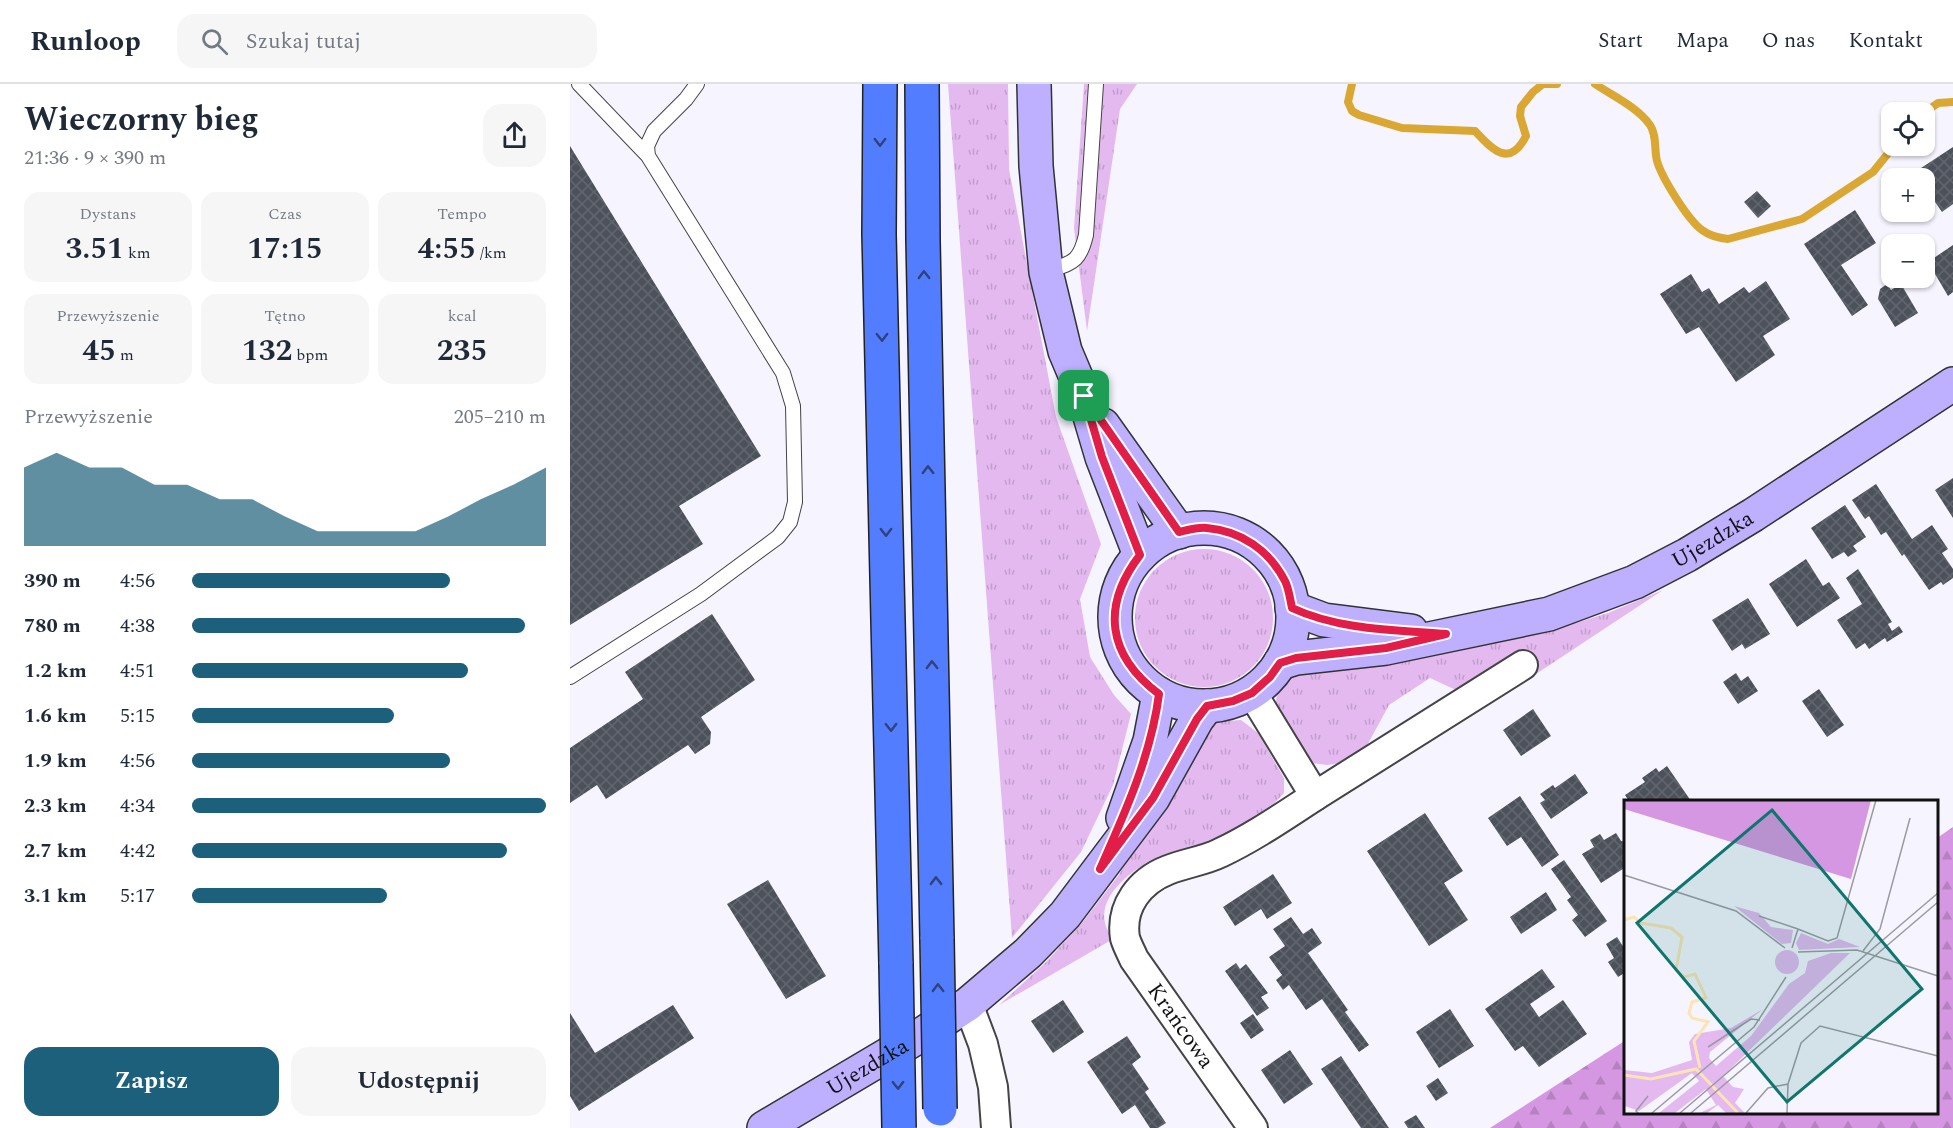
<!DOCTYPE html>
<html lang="pl">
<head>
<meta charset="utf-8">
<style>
  :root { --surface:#fff; --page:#f6f6f7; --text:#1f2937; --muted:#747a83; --line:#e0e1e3; --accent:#1d607c }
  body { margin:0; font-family:Spectral,serif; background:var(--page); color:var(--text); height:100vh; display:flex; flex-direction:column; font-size:22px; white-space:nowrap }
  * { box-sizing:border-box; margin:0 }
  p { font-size:20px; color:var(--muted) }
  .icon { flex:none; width:33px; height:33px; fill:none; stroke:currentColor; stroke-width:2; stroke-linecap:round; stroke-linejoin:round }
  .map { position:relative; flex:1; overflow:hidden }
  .details { display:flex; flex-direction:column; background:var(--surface); width:570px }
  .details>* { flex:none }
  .controls { position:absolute; left:1311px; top:18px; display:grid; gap:12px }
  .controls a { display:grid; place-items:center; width:54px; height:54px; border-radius:12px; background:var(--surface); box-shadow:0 2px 4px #0004; font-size:30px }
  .pin { position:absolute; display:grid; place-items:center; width:51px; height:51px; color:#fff; margin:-26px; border-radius:12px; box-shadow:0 3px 9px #0006 }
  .round { display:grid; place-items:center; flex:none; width:63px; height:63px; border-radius:18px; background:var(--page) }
  .overview { display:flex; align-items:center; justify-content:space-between; height:102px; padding:0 24px }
  h1 { font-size:33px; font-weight:700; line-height:45px }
  .metrics { display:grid; grid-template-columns:repeat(3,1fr); gap:9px; height:102px; padding:6px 24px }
  .metrics div { display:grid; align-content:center; border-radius:15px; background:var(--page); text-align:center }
  .metrics b { font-size:30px; font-weight:700 }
  .metrics small { font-size:16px; font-weight:400 }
  .metrics p { font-size:16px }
  .chart { height:168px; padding:12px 24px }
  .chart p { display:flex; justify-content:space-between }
  .chart svg { width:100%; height:108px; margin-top:6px; fill:var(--accent); opacity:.7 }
  .action { display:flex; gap:12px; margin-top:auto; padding:12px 24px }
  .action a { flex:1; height:69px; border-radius:18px; background:var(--accent); color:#fff; font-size:24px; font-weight:700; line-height:69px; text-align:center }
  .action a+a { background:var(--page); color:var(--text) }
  ul { padding:0 24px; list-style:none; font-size:20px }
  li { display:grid; grid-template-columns:96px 72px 1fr; align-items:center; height:45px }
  li i { height:15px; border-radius:8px; background:var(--accent) }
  header { display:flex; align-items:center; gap:36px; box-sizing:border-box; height:84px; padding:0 30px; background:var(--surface); border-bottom:2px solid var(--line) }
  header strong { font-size:28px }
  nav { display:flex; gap:33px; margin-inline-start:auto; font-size:21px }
  .search { width:420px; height:54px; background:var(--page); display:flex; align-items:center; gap:15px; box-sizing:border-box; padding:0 21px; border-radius:18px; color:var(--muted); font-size:22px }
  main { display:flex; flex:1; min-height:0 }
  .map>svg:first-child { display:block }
</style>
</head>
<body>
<header>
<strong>Runloop</strong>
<div class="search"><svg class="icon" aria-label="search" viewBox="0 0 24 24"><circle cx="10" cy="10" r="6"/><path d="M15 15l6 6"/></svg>Szukaj tutaj</div>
<nav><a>Start</a><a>Mapa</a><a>O nas</a><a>Kontakt</a></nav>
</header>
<main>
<section class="details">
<div class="overview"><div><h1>Wieczorny bieg</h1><p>21:36 · 9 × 390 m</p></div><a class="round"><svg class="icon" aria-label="share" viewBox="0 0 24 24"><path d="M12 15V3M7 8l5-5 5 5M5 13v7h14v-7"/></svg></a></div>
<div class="metrics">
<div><p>Dystans</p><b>3.51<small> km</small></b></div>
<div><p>Czas</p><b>17:15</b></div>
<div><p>Tempo</p><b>4:55<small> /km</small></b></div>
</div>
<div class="metrics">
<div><p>Przewyższenie</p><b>45<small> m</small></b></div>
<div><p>Tętno</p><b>132<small> bpm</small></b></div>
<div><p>kcal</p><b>235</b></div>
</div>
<div class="chart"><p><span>Przewyższenie</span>205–210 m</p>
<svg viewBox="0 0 160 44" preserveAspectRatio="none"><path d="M0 44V12L10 6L20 12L30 12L40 19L50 19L60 25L70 25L80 32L90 38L100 38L110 38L120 38L130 32L140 25L150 19L160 12V44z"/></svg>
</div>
<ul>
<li><b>390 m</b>4:56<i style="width:73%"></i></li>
<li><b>780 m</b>4:38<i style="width:94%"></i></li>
<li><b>1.2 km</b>4:51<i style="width:78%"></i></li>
<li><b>1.6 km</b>5:15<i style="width:57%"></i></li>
<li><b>1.9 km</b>4:56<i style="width:73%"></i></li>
<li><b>2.3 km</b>4:34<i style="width:100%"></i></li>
<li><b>2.7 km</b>4:42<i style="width:89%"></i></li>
<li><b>3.1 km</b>5:17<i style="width:55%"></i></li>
</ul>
<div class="action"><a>Zapisz</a><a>Udostępnij</a></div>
</section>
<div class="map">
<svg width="1383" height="1044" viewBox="0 0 1383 1044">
  <defs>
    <pattern id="grass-tufts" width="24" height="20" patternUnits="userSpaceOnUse" patternTransform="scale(1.5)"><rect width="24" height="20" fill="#e3b9ef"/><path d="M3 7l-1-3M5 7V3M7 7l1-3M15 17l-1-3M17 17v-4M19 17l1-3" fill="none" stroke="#c29ecc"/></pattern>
    <pattern id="forest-firs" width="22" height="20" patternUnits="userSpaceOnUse" patternTransform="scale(1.5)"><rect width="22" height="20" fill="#d597e1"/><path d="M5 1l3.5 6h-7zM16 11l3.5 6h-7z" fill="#b681c0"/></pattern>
    <pattern id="building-cross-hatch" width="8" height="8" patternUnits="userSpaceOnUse" patternTransform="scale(1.5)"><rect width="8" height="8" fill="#4c515b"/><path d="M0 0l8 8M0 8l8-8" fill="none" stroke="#62666e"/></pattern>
  </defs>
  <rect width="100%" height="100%" fill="#f6f5ff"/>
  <!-- grass -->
  <path fill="url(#grass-tufts)" d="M378 0H438L439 85 486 333 531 460 510 515 520 573 544 611 561 630 543 701 511 768 442 854Z
    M514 0H567L550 25 517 247 504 144Z
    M565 534a69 69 0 1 1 138 0a69 69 0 1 1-138 0Z
    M1093 506 966 590 952 565 886 606 860 594 819 621 794 667 771 679 757 681 742 679 726 659 705 624 707 610 712 599 738 583 868 565 980 547 1038 529Z
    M671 636 688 649 714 694V709C695 731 666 749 638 759 623 765 605 765 590 772 567 782 528 809 535 839 536 844 540 850 543 855L429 921 475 879 512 839 548 792 592 722 631 649 646 638Z"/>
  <!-- forest -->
  <path fill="url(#forest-firs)" d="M1383 743V1044H920L1056 956V1028H1366L1367 754Z"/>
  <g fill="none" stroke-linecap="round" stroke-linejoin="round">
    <!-- stream -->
    <path stroke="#daa733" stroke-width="8" d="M782 0 778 18 782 27 789 31 832 44 905 47C922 65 939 85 956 52L950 32 951 23 963 8 973 0H987
      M1025 0C1043 12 1067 23 1080 41 1087 51 1084 66 1087 77 1092 94 1118 136 1132 146 1140 152 1149 154 1158 155L1232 135 1303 88 1324 62
      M1354 29 1368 19 1383 18"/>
  </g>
  <!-- building -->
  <path fill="url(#building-cross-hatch)" d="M0 62 191 372 109 422 133 460 0 541Z
    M1383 63V120L1372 128 1354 102V94H1350L1345 88Z
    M1187 107 1201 122 1188 134 1174 118Z
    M1285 126 1306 159 1271 181 1298 221 1282 232 1234 160Z
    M1383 161V208L1378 212 1358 178Z
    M1121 190 1132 208 1139 204 1149 220 1174 203 1179 209 1196 197 1220 235 1193 252 1205 271 1166 298 1129 243 1116 250 1090 210Z
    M1317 200 1321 206 1331 200 1348 229 1325 243 1308 215 1310 205Z
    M1383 394V434L1365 406Z
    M1306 400 1342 455 1362 441 1378 465 1372 469 1383 485V494L1373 501 1371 498 1359 506 1334 470 1332 472 1316 448 1311 451 1299 432 1295 435 1282 416Z
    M1275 421 1296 453 1283 462 1287 467 1278 473 1274 468 1262 475 1241 444Z
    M1236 475 1253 502 1259 498 1270 514 1227 543 1199 500Z
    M1288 485 1322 538 1318 540 1322 547 1329 542 1333 548 1317 558 1315 554 1299 565 1295 559 1286 565 1267 536 1292 520 1276 494Z
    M1178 514 1200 550 1175 565 1172 560 1162 567 1142 536Z
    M142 530 185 596 131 633 141 648 140 660 125 670 118 661 36 715 27 701 0 719V664L73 615 55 588Z
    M1166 589 1171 597 1178 592 1188 607 1168 620 1153 598Z
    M1249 605 1274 641 1257 653 1232 617Z
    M963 625 981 652 951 672 933 646Z
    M1097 682 1121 717H1059L1055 711 1075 698 1072 694 1086 684 1089 688Z
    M1005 690 1018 709 981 735 970 719 975 716 970 710 983 701 985 704Z
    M950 712 989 771 972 783 951 753 937 762 918 734Z
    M855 729 893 787 874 799 898 836 859 862 797 767Z
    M1046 749 1051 757 1056 758V783L1031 799 1012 770 1024 763 1020 756 1030 750 1034 756Z
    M994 776 1037 837 1015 853 1002 836 1008 831 997 816 1001 813 981 785Z
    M703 790 722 819 697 835 691 825 665 842 653 823Z
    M198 796 256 892 216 915 157 820Z
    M976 808 987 826 951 850 940 833Z
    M721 833 733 850 742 844 752 859 738 869 778 926 775 928 799 961 789 968 752 915 736 926 719 901 713 906 706 896 712 891 699 873 715 862 703 845Z
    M1047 853 1056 867V888L1048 893 1038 878 1044 874 1036 860Z
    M666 879 670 885 676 880 698 909 691 913 699 924 687 932 655 887Z
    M972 885 985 903 960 920 969 933 993 916 1017 950 969 983 953 962 945 967 915 925Z
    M493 916 514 948 483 969 461 937Z
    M103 921 124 954 9 1027 0 1012V929L25 969Z
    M880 925 904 962 869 984 846 948Z
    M683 930 694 946 681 955 670 939Z
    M557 952 571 973 562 980 579 1005 575 1008 596 1039 588 1044H580L565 1021 552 1030 517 978Z
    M720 966 743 1000 714 1020 691 986Z
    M771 972 819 1044H791L751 985Z
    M868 994 878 1009 866 1017 856 1002Z
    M846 1031 855 1044H838L834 1038Z"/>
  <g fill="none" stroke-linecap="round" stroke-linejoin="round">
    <defs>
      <path id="service" d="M9 0 78 72
        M476 188C502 178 509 180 516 151L526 0
        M0 593 131 510 208 453 220 438 225 418 223 322 213 289 78 72 77 62 84 47 116 15 127 0"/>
      <g id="minor">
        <path id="s1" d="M682 609 745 712C714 732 684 753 650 769 634 777 615 779 598 786 570 797 550 822 555 854 557 861 561 868 564 875L683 1044"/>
        <path d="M745 712 953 581"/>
        <path d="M398 920 413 960 423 1003 426 1044"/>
      </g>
      <g id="secondary">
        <path d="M464 0 466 82 476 188 495 267 514 312 532 373 570 471"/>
        <path d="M533 341 609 448"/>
        <circle cx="634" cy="533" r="89"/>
        <path d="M722 524 754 536 841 547"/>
        <path id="s2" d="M710 579 726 574 816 564 979 530 1065 498 1117 471 1183 431 1383 300"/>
        <path d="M553 734 580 657 589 610"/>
        <path id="s3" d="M194 1044 351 951 398 920 458 869 495 831 583 714 627 635 637 622"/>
      </g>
      <path id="motorway" d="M310 0 309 150 326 880
        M352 0 353 156 367 855"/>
    </defs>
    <!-- service casing -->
    <use href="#service" stroke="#444" stroke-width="16"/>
    <!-- minor casing -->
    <use href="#minor" stroke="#444" stroke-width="32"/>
    <!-- secondary casing -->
    <use href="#secondary" stroke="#333" stroke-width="36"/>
    <!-- motorway casing -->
    <use href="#motorway" stroke="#222" stroke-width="36"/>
    <!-- service -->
    <use href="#service" stroke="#fff" stroke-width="14"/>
    <!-- minor -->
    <use href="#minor" stroke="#fff" stroke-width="28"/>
    <!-- secondary -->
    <use href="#secondary" stroke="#beb0ff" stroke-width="33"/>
    <!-- motorway -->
    <use href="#motorway" stroke="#537dff" stroke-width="33"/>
    <defs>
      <path id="motorway-bridge" d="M367 855 370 1025
        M326 880 329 1044"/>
    </defs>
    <!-- motorway-bridge casing -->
    <use href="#motorway-bridge" stroke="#222" stroke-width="36" stroke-linecap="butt"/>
    <!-- motorway-bridge -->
    <use href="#motorway-bridge" stroke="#537dff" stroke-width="33"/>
  </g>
  <!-- one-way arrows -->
  <defs><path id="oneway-chevron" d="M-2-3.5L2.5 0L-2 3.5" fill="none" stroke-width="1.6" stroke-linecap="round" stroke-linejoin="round" transform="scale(1.5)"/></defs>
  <g stroke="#2f427c">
    <use href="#oneway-chevron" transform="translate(310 58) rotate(90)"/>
    <use href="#oneway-chevron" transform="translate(354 191) rotate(-91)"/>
    <use href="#oneway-chevron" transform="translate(312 253) rotate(89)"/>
    <use href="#oneway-chevron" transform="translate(358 386) rotate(-91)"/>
    <use href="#oneway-chevron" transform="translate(316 448) rotate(89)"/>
    <use href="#oneway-chevron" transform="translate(362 581) rotate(-91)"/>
    <use href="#oneway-chevron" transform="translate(321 643) rotate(89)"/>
    <use href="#oneway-chevron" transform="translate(366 797) rotate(-91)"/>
    <use href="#oneway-chevron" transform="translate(368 904) rotate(-91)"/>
    <use href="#oneway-chevron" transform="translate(328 1001) rotate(89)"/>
  </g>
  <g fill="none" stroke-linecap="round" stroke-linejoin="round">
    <defs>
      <path id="route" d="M514 312 609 448C618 446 628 443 637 444 671 447 699 466 715 497 719 505 720 515 722 524 769 546 825 546 876 550L816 564 726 574 710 579 700 593 682 609 663 617 637 622 627 635 583 714 530 785C555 729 581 672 589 610 537 571 531 522 570 471L532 373Z"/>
    </defs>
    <!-- route casing -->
    <use href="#route" stroke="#fff" stroke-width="12"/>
    <!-- route -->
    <use href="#route" stroke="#e11d48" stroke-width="8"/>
  </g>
  <g text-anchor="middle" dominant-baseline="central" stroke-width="6" stroke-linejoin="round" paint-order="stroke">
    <!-- street labels -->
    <g font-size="22" fill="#111" stroke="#fff">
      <text stroke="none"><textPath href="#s2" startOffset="454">Ujezdzka</textPath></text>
      <text stroke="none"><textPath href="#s1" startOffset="478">Krańcowa</textPath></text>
      <text stroke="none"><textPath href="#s3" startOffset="120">Ujezdzka</textPath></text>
    </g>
  </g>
  <!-- overview -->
  <g transform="translate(1054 716)">
    <rect width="314" height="314" fill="#f6f5ff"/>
    <path d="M110 106 135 113 147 127 169 130 167 143 158 144ZM177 133 204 144 215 139 236 147 175 150 172 143ZM151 162a12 12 0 1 1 24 0a12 12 0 1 1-24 0ZM207 153H226L99 276 109 287 120 289 111 303 121 313H102L94 305 83 313H76L92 305 82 289 51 313H35L75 281 68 273 15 311 1 306 0 270 28 273 68 260 65 242 71 234 107 228 139 209 86 252 85 258 92 266 127 236 165 184 181 173 184 161Z" fill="#e3b9ef"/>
    <path d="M0 0H247L227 79 0 9Z" fill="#d597e1"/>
    <path fill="none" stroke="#fce4b4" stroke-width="3" d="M0 120 10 117 17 123 47 128 58 137 52 170 60 177 71 174 82 198 68 202 65 213 68 218 84 222 70 241 76 268M0 275 27 279 72 269 114 313"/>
    <path fill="none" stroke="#9a9aa0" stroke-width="1.5" d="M0 75 112 111 161 148M135 116 174 129M168 148 174 129 204 141 213 138 252 0M239 151 256 129 286 18M174 152 233 150 314 176M84 247 127 219 136 220M14 313 12 311 24 296M28 313 130 227 162 177M56 313 314 93M67 313 314 102M122 313 144 288 164 284 177 243 196 226 314 256M163 313 164 284"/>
    <path fill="#0f766e" fill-opacity="0.15" stroke="#0f766e" stroke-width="3" d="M148 10 298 189 163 302 13 123Z"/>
    <rect width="314" height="314" fill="none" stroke="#111" stroke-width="3"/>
  </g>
</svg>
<div class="controls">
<a><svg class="icon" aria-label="locate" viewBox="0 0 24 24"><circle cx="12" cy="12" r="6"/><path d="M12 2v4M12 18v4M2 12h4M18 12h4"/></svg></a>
<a>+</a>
<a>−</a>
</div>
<div class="pin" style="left:514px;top:312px;background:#1e9e55"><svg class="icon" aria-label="arrive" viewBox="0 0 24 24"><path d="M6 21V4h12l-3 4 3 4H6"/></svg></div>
</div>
</main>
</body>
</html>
